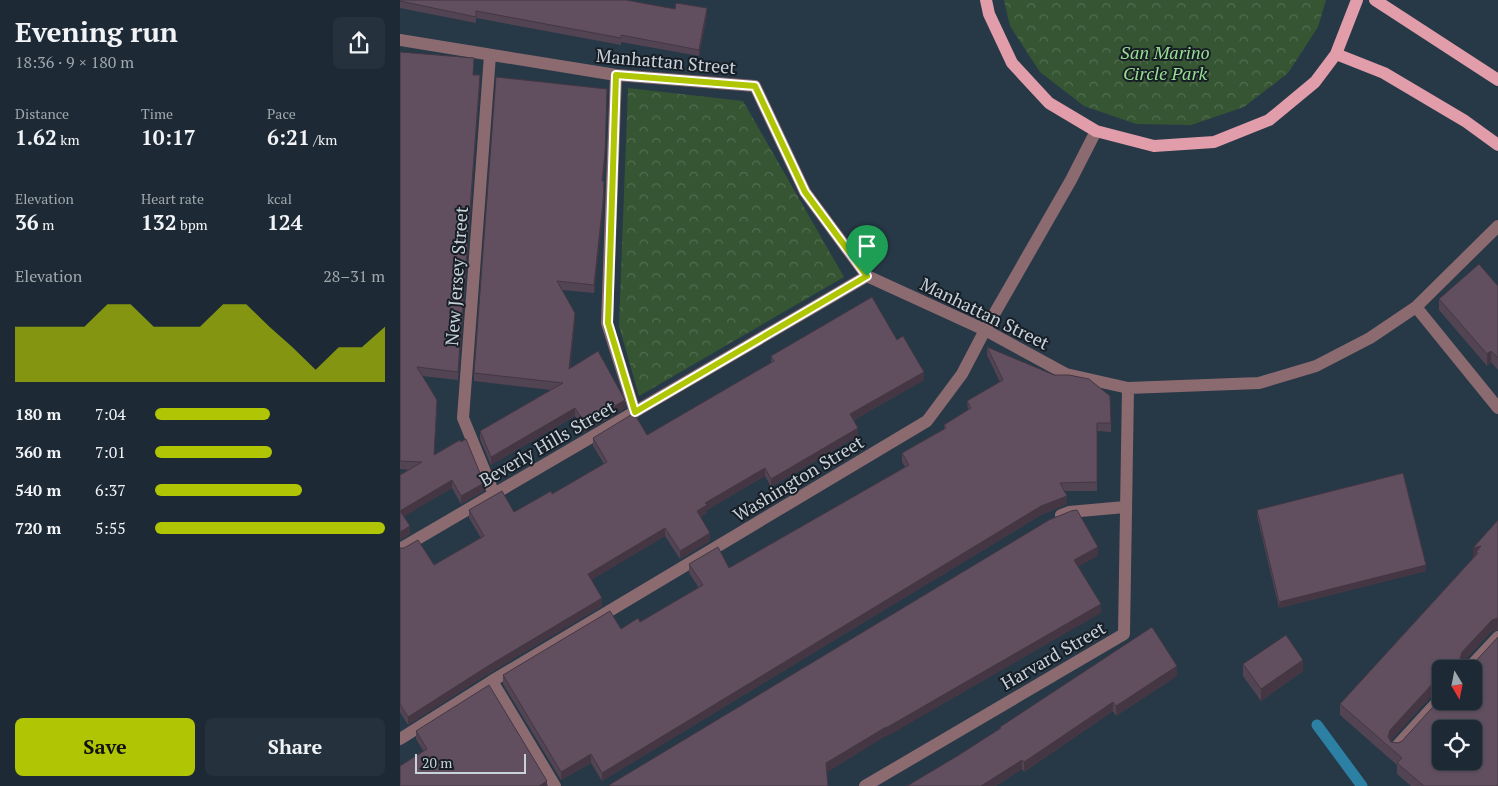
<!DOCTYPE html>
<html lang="en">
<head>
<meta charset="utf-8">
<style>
  :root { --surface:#1d2a35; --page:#25323d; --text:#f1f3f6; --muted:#a0a7ad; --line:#3b4650; --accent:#b0c503 }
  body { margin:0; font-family:"PT Serif",serif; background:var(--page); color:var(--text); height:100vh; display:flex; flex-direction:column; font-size:19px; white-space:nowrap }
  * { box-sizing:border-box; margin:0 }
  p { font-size:16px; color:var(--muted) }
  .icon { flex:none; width:28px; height:28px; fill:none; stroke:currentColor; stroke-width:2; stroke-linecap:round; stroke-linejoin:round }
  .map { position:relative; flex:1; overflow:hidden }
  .panel { display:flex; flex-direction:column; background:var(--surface); width:400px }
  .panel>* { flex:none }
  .needle { width:32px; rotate:170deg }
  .tools { position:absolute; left:1032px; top:660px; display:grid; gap:10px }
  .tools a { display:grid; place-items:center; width:50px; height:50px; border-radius:8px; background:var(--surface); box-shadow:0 1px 4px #0004,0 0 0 1px var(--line); font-size:25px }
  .scale { position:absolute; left:15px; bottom:12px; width:111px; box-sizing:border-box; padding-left:5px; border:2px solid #c8d2dc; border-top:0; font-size:14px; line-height:18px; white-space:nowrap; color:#c8d2dc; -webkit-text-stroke:4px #171e25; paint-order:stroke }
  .pin { position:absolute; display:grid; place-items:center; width:42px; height:42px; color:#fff; margin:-51px -21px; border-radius:50% 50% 50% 0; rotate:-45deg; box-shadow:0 0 5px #0007 }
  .pin .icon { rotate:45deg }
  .round { display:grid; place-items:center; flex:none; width:52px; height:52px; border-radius:8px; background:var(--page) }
  .headline { display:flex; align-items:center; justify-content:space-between; height:85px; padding:0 15px }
  h1 { font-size:28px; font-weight:700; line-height:38px }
  .metrics { display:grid; grid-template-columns:repeat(3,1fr); gap:8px; height:85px; padding:5px 15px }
  .metrics div { display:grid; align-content:center }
  .metrics b { font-size:21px; font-weight:700 }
  .metrics small { font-size:14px; font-weight:400 }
  .metrics p { font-size:14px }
  .chart { height:140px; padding:10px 15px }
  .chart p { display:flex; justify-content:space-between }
  .chart svg { width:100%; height:90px; margin-top:5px; fill:var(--accent); opacity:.7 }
  .cta { display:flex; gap:10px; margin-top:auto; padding:10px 15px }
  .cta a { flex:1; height:58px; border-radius:8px; background:var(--accent); color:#111; font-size:20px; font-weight:700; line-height:58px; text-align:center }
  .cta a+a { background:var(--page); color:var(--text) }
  ul { padding:0 15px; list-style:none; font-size:16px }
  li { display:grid; grid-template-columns:80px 60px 1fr; align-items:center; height:38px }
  li i { height:12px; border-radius:6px; background:var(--accent) }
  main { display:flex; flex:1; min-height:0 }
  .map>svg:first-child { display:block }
</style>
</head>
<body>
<main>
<section class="panel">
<div class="headline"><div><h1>Evening run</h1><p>18:36 · 9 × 180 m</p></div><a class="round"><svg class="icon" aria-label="share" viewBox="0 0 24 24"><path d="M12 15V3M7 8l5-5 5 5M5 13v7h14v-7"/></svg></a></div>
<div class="metrics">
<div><p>Distance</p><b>1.62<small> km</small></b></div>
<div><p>Time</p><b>10:17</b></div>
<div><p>Pace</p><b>6:21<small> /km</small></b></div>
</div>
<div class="metrics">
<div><p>Elevation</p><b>36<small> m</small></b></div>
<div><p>Heart rate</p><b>132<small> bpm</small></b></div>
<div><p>kcal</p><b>124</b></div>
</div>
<div class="chart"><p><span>Elevation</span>28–31 m</p>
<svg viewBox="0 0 160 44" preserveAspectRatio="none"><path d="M0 44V17L10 17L20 17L30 17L40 6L50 6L60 17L70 17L80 17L90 6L100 6L110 17L120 27L130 38L140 27L150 27L160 17V44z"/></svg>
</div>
<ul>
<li><b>180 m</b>7:04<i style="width:50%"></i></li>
<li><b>360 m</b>7:01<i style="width:51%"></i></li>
<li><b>540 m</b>6:37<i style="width:64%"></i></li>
<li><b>720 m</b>5:55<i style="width:100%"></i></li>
</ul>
<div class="cta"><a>Save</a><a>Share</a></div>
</section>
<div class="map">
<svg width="1098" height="786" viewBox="0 0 1098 786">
  <defs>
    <pattern id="park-crowns" width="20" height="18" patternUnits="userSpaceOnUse" patternTransform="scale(1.25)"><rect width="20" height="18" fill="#365633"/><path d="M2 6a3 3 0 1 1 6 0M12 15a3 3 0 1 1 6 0" fill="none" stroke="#526d50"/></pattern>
  </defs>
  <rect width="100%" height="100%" fill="#273847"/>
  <!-- park -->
  <path fill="url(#park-crowns)" d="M604 0H926L918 27 888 73 844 107 791 125 736 124 684 106 640 72 610 26Z
    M228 88 343 101 444 277 239 396 219 326Z"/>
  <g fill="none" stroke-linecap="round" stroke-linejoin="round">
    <!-- stream -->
    <path stroke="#2b80a4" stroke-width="11" d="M917 725 962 786"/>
    <!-- minor -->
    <path stroke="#8c6b70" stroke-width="12" d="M0 40 216 75 355 86 405 192 467 276 585 330 666 374 728 388 859 383 916 366 970 338 1016 307 1098 226
      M90 55 63 418 94 494
      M216 75 207 323 235 412
      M1016 307 1098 408
      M661 515 669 512 725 507
      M0 549 467 276
      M1068 669 1098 637
      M92 681 155 786
      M0 739 92 681 527 421 562 374 585 330 671 180 696 131
      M996 747 1041 698
      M465 786 724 634 728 388"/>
    <!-- major -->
    <path stroke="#e19da9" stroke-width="12" d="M586 0 589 14 612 63 649 103 696 131 754 146 814 142 869 120 915 82 936 54 957 0
      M975 0 1098 80
      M936 54 984 73 1065 121 1098 145"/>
  </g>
  <!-- wall -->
  <path fill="#534453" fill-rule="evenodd" d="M0 0 307 15 299 56 221 42V45L76 18V23L0 8Z
    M0 52 73 75 80 83 58 380 22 376 37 408 34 455 84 491 61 504 52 488 4 516 10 534 0 540V475L9 470 0 469Z
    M205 161 203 181V211L194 293 162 290 175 321 170 368 225 408 185 432 175 416 91 465 80 439V431L151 390 74 381V373Z
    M1098 286V370L1091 362 1087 366 1039 310V299Z
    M497 340 524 380 454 420 458 436 371 487 365 476 307 510V513L300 517 310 541 280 559 265 536 191 580 202 606 88 674 8 725 0 712V548L34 565 81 538 69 518V510L114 512 152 494 204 464 193 446V438L247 435 371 363V356Z
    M587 347 711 423V432L697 431V491H665L667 504 641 515 202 781 191 763 161 780 103 684V675L221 629 240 622 299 588 289 573V564L329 568 505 467 502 462V453L544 429V425L568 410 567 401 600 382 587 355Z
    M857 510 1026 571 879 608 857 516Z
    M1098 520V630L1092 631 1062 663 1067 665 1074 663 1098 637V786H1011L997 774V765L940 715V704L1073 558V548ZM1041 669H1074V701H1041V698L1002 741 998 743 991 742 990 741 1035 692 1039 690 1041 691ZM1041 729H1074V761H1041Z
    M843 664 903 671 861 701 843 676Z
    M777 676 716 716 713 711 624 772 622 769 596 786H507L559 755 600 729V727Z
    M16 731 147 786 24 752 16 739Z"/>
  <!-- shaded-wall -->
  <path fill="#443743" d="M307 8V15L299 56V50Z
    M80 75V83L58 380V372Z
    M207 97 205 161 202 189V181Z
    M204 181 203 211 194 293V285Z
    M175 313V321L169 377V369Z
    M1091 351V362L1087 366V354Z
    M524 372V380L450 422V414Z
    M225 400V408L185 432V423Z
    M175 408V416L91 465V457Z
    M458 428V436L371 487V479Z
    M365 468V476L307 510V513L297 519V511L305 503Z
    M52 480V488L0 519V511Z
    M84 483V491L61 504V496Z
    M667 496V504L641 515 202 781V773L641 506Z
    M10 526V534L0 540V532Z
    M265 528V536L188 582V574Z
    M310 533V541L280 559V551Z
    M1081 546 1076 552V559L1073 560V548Z
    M698 547V556L674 569V560Z
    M1026 565V571L879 608V602Z
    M202 598V606L88 674 8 725V717L88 666Z
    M701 604V613L486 737V728Z
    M1098 618V630L1092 631 1062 663 1060 659 1062 652 1092 620Z
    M903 660V671L861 701V689Z
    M777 666V676L716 716V706Z
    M1039 679V690L1035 692 990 742 988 737 990 730 1035 681Z
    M713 702V711L624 772V762Z
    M486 727V736L426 773V763Z
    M191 754V763L161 780V772Z
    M622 760V769L596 786H581Z
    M147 781V786H139Z"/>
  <!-- building -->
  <path fill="#614f60" stroke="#443743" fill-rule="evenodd" d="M0 0H226L275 9 276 3 307 8 299 50 221 35V38L76 11V17L0 1Z
    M0 52 74 58 73 75H80L58 372 17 367 37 400 34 455 60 440 61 442 66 439 84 483 61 496 52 480 0 511V475L22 462 0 461Z
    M96 77 207 89 205 153 202 181H204L203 202 194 285 157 281 175 313 169 369 198 351 225 400 185 423 175 408 91 457 80 431 163 383 74 373Z
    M1079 264 1098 286V358L1091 351 1087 354 1039 299Z
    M472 297 497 340 503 336 524 372 450 414 458 428 371 479 365 468 305 503 307 505 297 511 310 533 280 551 265 528 188 574 202 598 88 666 8 717 0 704V548H4L18 540 34 565 84 536 69 510 102 491 114 512 151 491 152 494 207 462 193 438 234 413 247 435 374 361 371 356Z
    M587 347 654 375H669L689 379 710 396 711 423H697V482L660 483 667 496 641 506 202 773 191 754 161 772 103 675 210 611 221 629 238 618 240 622 303 585 289 564 318 547 329 568 509 465 502 453 546 428 544 425 571 408 567 401 603 380Z
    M1003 473 1026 565 879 602 857 510Z
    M677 510 698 547 674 560 701 604 486 728V727L426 763 428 786H210L209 785 649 520 671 511Z
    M0 511 10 526 0 532Z
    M1098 520V618L1092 620 1062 652 1060 659 1063 664 1067 665 1074 663 1098 637V786H1024L997 763 1002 758 940 704 1078 553 1076 552 1081 546 1073 548ZM1041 669H1074V701H1041V698L1002 741 998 743 991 742 988 737 990 730 1035 681 1039 679H1041ZM1041 729H1074V761H1041Z
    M752 627 777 666 716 706 713 702 624 762 622 760 581 786H507L559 755 601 728 600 727Z
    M886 635 903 660 861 689 843 664Z
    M89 685 147 781 139 786H0V766L27 749 16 731Z"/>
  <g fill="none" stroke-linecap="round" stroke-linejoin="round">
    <defs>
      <path id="route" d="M216 75 355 86 405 192 467 276 235 412 208 323Z"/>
    </defs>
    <!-- route casing -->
    <use href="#route" stroke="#fff" stroke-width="10"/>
    <!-- route -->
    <use href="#route" stroke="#b0c503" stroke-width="6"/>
  </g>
  <g text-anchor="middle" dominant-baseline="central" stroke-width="4" stroke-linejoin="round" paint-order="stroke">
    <!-- park labels -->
    <g font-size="18" font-style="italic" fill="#98de91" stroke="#171e25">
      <text x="765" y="52">San Marino<tspan x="765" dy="21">Circle Park</tspan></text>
    </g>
    <!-- street labels -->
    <g font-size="18" fill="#c8d2dc" stroke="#171e25">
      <text transform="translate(266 61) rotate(5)">Manhattan Street</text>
      <text transform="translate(56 276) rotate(-86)">New Jersey Street</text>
      <text transform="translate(585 313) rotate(26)">Manhattan Street</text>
      <text transform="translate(147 443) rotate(-30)">Beverly Hills Street</text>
      <text transform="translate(398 478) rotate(-31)">Washington Street</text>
      <text transform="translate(653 655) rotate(-30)">Harvard Street</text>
    </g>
  </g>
</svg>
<div class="tools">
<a><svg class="needle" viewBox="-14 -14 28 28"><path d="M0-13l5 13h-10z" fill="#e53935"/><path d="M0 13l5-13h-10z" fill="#a0a7ad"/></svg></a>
<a><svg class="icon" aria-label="locate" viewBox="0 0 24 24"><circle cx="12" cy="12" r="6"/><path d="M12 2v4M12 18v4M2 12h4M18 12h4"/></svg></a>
</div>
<div class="scale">20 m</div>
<div class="pin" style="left:467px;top:276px;background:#1e9e55"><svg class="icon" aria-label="arrive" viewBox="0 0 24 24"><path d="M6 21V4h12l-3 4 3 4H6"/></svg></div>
</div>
</main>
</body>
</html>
